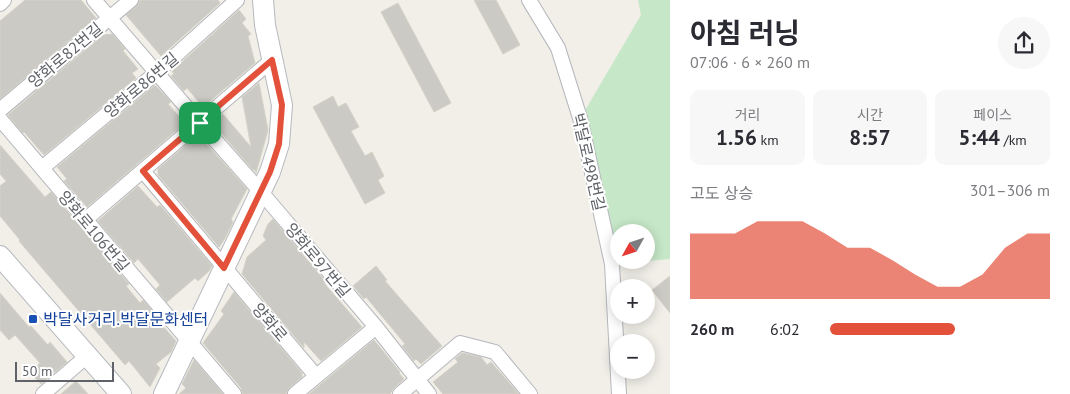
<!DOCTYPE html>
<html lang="ko">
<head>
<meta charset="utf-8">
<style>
  :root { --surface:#fff; --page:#f7f7f7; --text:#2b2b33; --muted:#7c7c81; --accent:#e4513b }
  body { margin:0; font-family:"PT Sans","Noto Sans KR",sans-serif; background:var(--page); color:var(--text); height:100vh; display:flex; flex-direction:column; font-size:19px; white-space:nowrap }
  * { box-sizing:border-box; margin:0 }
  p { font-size:16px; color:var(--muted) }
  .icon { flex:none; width:28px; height:28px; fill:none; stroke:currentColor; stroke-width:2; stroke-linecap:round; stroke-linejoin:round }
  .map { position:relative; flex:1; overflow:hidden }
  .panel { display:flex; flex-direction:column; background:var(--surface); width:400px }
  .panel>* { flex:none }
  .needle { width:32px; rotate:230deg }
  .buttons { position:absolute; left:610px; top:224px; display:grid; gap:10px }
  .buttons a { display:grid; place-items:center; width:45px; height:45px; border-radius:50%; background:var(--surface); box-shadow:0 2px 12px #0003; font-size:25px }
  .scale { position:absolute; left:15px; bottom:12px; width:99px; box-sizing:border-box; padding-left:5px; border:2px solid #5f6268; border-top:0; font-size:14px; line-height:18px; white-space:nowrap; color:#5f6268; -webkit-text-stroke:4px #fff; paint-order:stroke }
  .pin { position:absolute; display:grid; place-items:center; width:42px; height:42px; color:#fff; margin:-21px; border-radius:10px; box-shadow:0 2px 8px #0006 }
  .round { display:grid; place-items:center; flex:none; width:52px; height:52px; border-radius:26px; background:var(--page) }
  .head { display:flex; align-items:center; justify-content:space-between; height:85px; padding:0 20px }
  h1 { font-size:28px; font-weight:700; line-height:38px }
  .metrics { display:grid; grid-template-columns:repeat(3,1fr); gap:8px; height:85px; padding:5px 20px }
  .metrics div { display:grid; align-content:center; border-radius:10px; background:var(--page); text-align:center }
  .metrics b { font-size:21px; font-weight:700 }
  .metrics small { font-size:14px; font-weight:400 }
  .metrics p { font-size:14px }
  .chart { height:140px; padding:10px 20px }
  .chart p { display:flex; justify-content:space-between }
  .chart svg { width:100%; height:90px; margin-top:5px; fill:var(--accent); opacity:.7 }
  ul { padding:0 20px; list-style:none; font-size:16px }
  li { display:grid; grid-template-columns:80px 60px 1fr; align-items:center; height:38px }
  li i { height:12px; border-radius:6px; background:var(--accent) }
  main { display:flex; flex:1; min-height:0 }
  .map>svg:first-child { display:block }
</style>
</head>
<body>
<main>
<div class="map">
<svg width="670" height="394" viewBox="0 0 670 394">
  <rect width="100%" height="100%" fill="#f1efe8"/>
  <!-- green -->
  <path fill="#c6e7c8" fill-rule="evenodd" d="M638 0H670V259L612 264 580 119 641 15ZM619 232H646V260H619Z"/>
  <!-- building -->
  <path fill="#cccac5" stroke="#d5d2c6" d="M25 0H81L96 18 0 99V21Z
    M140 0H218L220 3 161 56 126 15 137 6Z
    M474 0H496L520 45 503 54Z
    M398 3 451 103 434 112 381 12Z
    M239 10 246 19 242 23 251 34 248 36 255 63 203 107 187 88 184 91 171 76 174 74 172 71Z
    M112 34 125 49 123 51 138 69 132 73 136 78 44 155 24 132 23 133 8 115 103 35Z
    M259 83 268 130 256 173 255 170H253L215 126 218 124 215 120 223 114 251 147 242 97Z
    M154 86H156L171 102 168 104 185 123 87 207 64 181 67 179 57 167Z
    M333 96 338 107 346 103 359 127 351 131 365 156 372 152 384 176 378 180 385 193 365 204 313 107Z
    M194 138 199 140 202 139 247 189 231 219 233 222 224 240 219 247 158 175V169Z
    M0 145 45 197 51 192 129 284 126 286 140 303 143 300 154 313 153 315 176 341 171 352 156 364 160 368 150 387 129 361 125 365 36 261 19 241 20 240 0 216V186L6 181 0 174Z
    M138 186 157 207 160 205 212 266 209 271 198 281 195 278 167 302 156 289 160 285 138 259 134 263 98 221Z
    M273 219 326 282 324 283 362 327 321 361 304 342V348L242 274 247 257 266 240 263 236 268 224Z
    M376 266 387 280 385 281 442 346 421 364 416 359 414 361 402 346 405 344 366 297 364 299 353 286Z
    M670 276V313L652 290Z
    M234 292 302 373V377L289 388 286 394H243L241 388 203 343 224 314 221 311Z
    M0 293 29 327 31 326 48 345 50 342 67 362 41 384 30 373 40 363 15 335 9 340 0 330Z
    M374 340 400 372 399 373 404 379 394 388 390 394H309Z
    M462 353 481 357 487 365 491 362 519 394H443L433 382 458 362 455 359Z
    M194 360 223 394H179L186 388 182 384Z
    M76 381 88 394H61Z"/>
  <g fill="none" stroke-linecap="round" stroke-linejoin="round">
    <defs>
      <path id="street" d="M94 0 200 123 261 192 376 327 429 394
        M529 0 558 48 580 118 612 264 619 394
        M0 4 4 0
        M0 110 131 0
        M0 119 234 394
        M42 168 156 73 237 0
        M143 171 316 376
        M85 220 272 60
        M43 394 87 356
        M295 394 376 327
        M400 394 460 343 495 352 530 394"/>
      <path id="secondary" d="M0 256 121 394
        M164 394 270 172 279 144 282 105 265 25 263 0"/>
    </defs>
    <!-- street casing -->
    <use href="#street" stroke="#b5b7bc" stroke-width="16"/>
    <!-- secondary casing -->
    <use href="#secondary" stroke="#b6b9bf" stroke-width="22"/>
    <!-- street -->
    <use href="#street" stroke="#fff" stroke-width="14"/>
    <!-- secondary -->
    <use href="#secondary" stroke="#fff" stroke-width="20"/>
  </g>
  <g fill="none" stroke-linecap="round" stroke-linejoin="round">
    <defs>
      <path id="route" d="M272 60 282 105 279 144 270 172 224 268 143 171Z"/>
    </defs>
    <!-- route casing -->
    <use href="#route" stroke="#fff" stroke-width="10"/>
    <!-- route -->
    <use href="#route" stroke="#e4513b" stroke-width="6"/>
  </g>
  <!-- markers -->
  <rect fill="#1a4fb4" stroke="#fff" stroke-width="2" x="28" y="314" width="10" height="10" rx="2.5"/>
  <g text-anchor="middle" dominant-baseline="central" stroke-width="4" stroke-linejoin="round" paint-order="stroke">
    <!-- street labels -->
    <g font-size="16" fill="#5f6268" stroke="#fff">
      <text transform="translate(65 55) rotate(-40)">양화로82번길</text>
      <text transform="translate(141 85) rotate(-40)">양화로86번길</text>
      <text transform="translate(589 162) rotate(77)">박달로498번길</text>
      <text transform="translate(94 231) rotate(50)">양화로106번길</text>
      <text transform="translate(318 260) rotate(50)">양화로97번길</text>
      <text transform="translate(270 322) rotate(50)">양화로</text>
    </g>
    <!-- transit labels -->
    <g font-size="16" fill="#164399" stroke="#fff" text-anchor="start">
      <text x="43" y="319">박달사거리.박달문화센터</text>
    </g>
  </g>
</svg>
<div class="buttons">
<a><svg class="needle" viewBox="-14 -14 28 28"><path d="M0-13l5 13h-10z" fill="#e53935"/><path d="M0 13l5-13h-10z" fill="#7c7c81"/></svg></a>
<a>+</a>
<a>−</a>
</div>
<div class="scale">50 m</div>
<div class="pin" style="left:200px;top:123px;background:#1e9e55"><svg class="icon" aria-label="arrive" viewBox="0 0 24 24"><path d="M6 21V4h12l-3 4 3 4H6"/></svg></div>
</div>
<section class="panel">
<div class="head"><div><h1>아침 러닝</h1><p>07:06 · 6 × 260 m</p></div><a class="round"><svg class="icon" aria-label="share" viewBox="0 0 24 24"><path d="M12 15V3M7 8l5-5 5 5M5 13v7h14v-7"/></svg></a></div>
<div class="metrics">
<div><p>거리</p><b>1.56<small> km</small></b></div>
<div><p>시간</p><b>8:57</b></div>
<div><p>페이스</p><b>5:44<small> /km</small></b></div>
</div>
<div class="chart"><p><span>고도 상승</span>301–306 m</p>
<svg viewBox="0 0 160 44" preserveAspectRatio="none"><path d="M0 44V12L10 12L20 12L30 6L40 6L50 6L60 12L70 19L80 19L90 25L100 32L110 38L120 38L130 32L140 19L150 12L160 12V44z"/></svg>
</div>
<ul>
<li><b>260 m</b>6:02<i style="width:57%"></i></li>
</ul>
</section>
</main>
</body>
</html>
